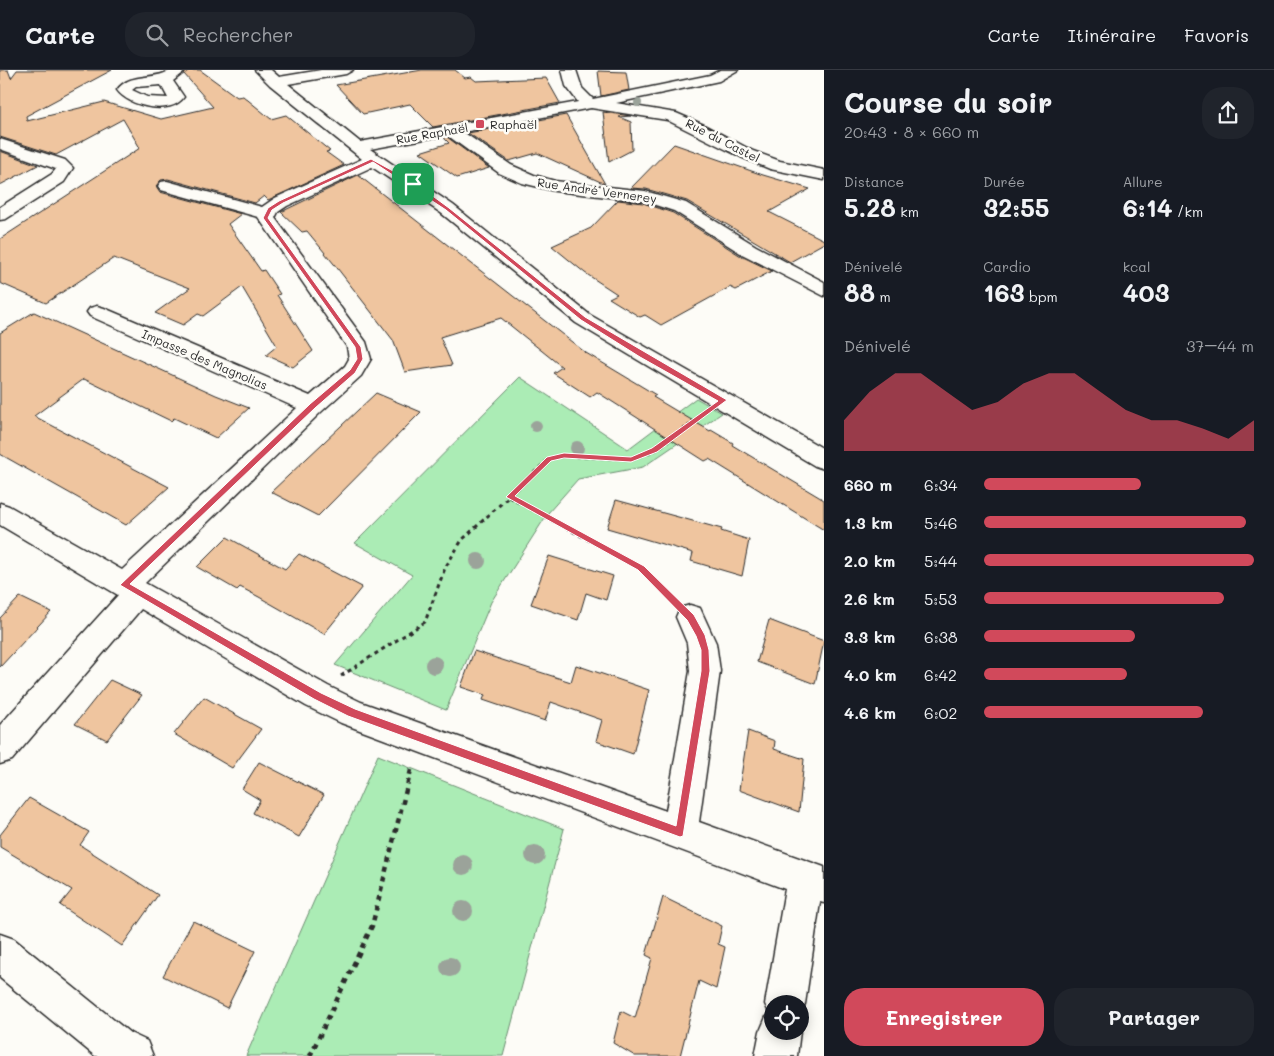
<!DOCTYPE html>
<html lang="fr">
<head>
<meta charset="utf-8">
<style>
  :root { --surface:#171b24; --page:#20242c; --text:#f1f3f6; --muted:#9ea1a6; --line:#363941; --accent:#d1495b }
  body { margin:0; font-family:Mali,sans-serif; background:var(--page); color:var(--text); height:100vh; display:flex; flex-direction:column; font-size:19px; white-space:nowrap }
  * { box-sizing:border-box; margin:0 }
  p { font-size:16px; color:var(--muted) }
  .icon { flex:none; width:28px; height:28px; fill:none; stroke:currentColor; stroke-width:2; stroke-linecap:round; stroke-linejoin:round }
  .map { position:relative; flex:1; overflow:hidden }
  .drawer { display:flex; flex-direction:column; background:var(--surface); width:450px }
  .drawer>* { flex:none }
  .buttons { position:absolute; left:764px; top:925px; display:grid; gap:10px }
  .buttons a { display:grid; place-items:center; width:45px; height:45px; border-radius:50%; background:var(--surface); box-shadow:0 2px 12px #0003; font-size:25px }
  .pin { position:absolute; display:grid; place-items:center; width:42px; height:42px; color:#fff; margin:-21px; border-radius:10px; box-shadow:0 2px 8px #0006 }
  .round { display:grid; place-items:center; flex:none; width:52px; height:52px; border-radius:20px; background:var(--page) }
  .summary { display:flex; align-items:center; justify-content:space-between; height:85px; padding:0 20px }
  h1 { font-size:28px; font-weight:700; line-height:38px }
  .stats { display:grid; grid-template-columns:repeat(3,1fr); gap:8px; height:85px; padding:5px 20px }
  .stats div { display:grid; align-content:center }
  .stats b { font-size:25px; font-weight:700 }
  .stats small { font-size:14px; font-weight:400 }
  .stats p { font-size:14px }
  .chart { height:140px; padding:10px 20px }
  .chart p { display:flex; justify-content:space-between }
  .chart svg { width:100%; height:90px; margin-top:5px; fill:var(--accent); opacity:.7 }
  .action { display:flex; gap:10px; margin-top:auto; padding:10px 20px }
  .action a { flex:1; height:58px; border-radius:20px; background:var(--accent); color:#fff; font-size:20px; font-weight:700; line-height:58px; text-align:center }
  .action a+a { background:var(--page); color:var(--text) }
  ul { padding:0 20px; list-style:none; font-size:16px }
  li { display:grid; grid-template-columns:80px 60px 1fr; align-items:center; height:38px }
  li i { height:12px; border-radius:6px; background:var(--accent) }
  header { display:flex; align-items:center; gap:30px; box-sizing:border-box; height:70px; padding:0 25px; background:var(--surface); border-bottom:1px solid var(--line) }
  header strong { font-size:24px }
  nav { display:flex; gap:28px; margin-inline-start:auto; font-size:18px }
  .search { width:350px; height:45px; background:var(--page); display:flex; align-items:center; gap:12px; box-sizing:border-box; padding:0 18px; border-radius:20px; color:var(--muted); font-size:19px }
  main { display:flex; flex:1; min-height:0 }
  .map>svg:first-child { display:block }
</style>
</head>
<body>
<header>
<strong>Carte</strong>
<div class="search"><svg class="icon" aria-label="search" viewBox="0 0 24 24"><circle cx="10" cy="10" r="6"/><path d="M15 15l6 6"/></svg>Rechercher</div>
<nav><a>Carte</a><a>Itinéraire</a><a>Favoris</a></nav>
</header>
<main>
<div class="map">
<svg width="824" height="986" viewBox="0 0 824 986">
  <rect width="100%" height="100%" fill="#fdfcf7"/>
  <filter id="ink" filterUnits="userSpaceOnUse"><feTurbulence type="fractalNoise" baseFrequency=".02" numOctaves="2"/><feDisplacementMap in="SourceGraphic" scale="10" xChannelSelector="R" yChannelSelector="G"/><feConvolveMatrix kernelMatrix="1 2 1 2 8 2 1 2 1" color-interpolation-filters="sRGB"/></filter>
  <g filter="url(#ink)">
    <!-- green -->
    <path fill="#abecb5" stroke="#6b8c70" d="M520 307 628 379 696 328 722 343 643 397 578 409 548 443 491 532 446 640 335 595 412 505 355 473Z
      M378 685 564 759 503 986H246Z"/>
    <!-- building -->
    <path fill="#efc59f" stroke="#2b2b2b" d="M0 0H8L11 8 17 0H112L26 46 27 51 104 32 161 49 213 37 184 4 189 0H200L237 27 243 26 271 49 286 45 330 81 326 82 344 95 268 130 264 126 255 133 168 109 161 110 156 116 160 122 241 144 228 154 261 201 264 200 280 224 277 225 313 281 293 297 266 285 277 276 242 217 203 246 198 244 183 255 155 243 190 218 114 188 46 233 0 213V169L140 78 123 49 56 85 0 67Z
      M422 0H455L465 8 471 7 476 11 546 8 560 33 433 57 410 34 363 44 336 15Z
      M598 1 626 2 629 20 601 26Z
      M603 42 631 46 619 47 631 52 632 80 609 92Z
      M566 45 605 114 537 83 509 91 468 63Z
      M447 67 489 98 457 108 420 82 449 73 444 68Z
      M674 74 763 105 810 119 769 142 824 170V173L790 192 687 131 646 119 631 118Z
      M0 81 38 95 0 115Z
      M358 105 586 283 656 325 653 327 710 361 711 360 733 373 732 375 824 430V460L709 389 705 391 597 322 590 327 553 303 562 297 501 248 440 267 452 295 405 302 393 270 334 194 307 161 302 162 281 142Z
      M618 130 643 133 673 143 741 186 772 201 736 220 730 217 661 255 645 245 640 247 609 228 617 224 585 203 552 176 591 158Z
      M34 242 216 325 249 338 216 368 174 348 171 351 84 309 34 346 169 417 126 455 0 384V263Z
      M376 323 421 342 318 446 271 422Z
      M616 430 722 459 721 461 749 470 742 506 691 491 693 483 607 458Z
      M227 467 285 499 299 484 362 517 324 564 259 527 240 517 237 520 197 497Z
      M549 486 613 506 606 530 586 523 578 550 531 534Z
      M20 527 51 542 0 597V548Z
      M769 550 824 571 815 614 757 592Z
      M474 581 571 612 576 595 649 620 633 684 596 671 602 650 551 632 545 651 483 630 485 625 461 617Z
      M110 610 142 625 107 670 75 654Z
      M204 627 261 659 232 698 174 664Z
      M748 661 775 671 774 679 804 689 799 742 739 720Z
      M259 692 324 725 299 767 253 743 260 730 242 719Z
      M29 728 89 762 80 775 158 825 122 876 60 835 72 820 0 777V765Z
      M663 827 722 856 718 874 725 877 716 919 699 911 680 986H635L613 973 621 941 635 948 652 888 646 885Z
      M193 851 255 881 227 938 163 906Z"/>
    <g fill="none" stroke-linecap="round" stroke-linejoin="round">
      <defs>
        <path id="minor" d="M171 0H187L173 11 184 27C171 46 129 37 117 20 130 2 153 11 171 0ZM161 15 168 28 147 27 132 20 136 17Z
          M255 0H271L279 7 321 0H353L346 4 288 14 360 72 578 32 566 16 562 0H576L582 18 593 29 710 5 720 0H738L719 11 616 33 676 43 704 55 753 81 780 91 824 100V110L770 99 741 87 667 50 591 38 463 62 511 95 534 105 555 111 645 121 686 133 756 176 824 212V226L742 184 674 141 643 131 555 121 522 113 499 103 447 65 370 79 453 135 590 245 824 379V399L815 396 576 253 441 143 372 97 287 136 278 142 275 148 366 272 371 289 361 306 321 342 145 513 328 616 361 632 666 741 690 601 687 573 676 547 680 538 690 535 700 538 716 573 720 601 699 752 824 797V833L820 832 805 934 800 946V934H772V961H800L797 986H755L760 961 766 947 770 945 765 934 785 819 341 653 306 636 141 539 12 690 0 694V655L118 525 0 455V433L9 436 122 500 297 338 90 246 87 242 90 238 97 236 104 238 310 326 345 296 349 289 347 277 258 147 161 120 158 116 161 112 167 111 262 137 275 128 362 89 270 15Z
          M0 69 65 90 73 98 64 112 6 149 0 150V137L52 104 56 99 0 79Z
          M0 864 14 869 130 963 147 971 153 986H95L0 908Z"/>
      </defs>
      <!-- minor casing -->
      <use href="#minor" stroke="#2b2b2b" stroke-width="3"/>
      <!-- path-far2 -->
      <path stroke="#2b2b2b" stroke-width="2.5" stroke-dasharray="3 3" stroke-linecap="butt" d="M678 363 701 347"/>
      <!-- path-far1 -->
      <path stroke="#2b2b2b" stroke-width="3" stroke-dasharray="4 4" stroke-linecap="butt" d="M509 427 641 498 671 527
        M341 606 425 552 445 498 462 470 549 389 564 386 631 389 655 380 680 362"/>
      <!-- path -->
      <path stroke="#2b2b2b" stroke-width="4.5" stroke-dasharray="5 5" stroke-linecap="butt" d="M310 986 372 856 412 696"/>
      <!-- minor -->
      <use href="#minor" fill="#fdfcf7" fill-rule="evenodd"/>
    </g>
    <!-- trees -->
    <g fill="#9ba39a">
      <circle cx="638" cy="33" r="4"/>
      <circle cx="536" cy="356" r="6"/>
      <circle cx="577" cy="378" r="7"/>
      <circle cx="478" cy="491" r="8"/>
      <circle cx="434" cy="595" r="9"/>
      <circle cx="535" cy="785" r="10"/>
      <circle cx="463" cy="795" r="10"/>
      <circle cx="463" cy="841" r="10"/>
      <circle cx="450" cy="897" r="10"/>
    </g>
  </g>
  <!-- route -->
  <path fill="#d1495b" stroke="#fff" fill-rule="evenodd" d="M371 89 415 113 449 138 585 247 727 330 657 382 631 392 564 388 551 391 515 426 644 496 694 545 705 565 709 580 710 601 683 766 680 767 348 646 314 629 120 515 310 334 350 300 357 289 355 277 263 148 268 138 279 131ZM373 92 446 140 581 250 640 287 718 331 652 378 631 387 564 383 547 387 506 427 638 500 687 550 696 566 701 580V601L676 756 355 639 321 623 130 514 315 338 355 303 363 289 361 277 268 148 272 140 283 133Z"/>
  <!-- markers -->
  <rect fill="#d1495b" stroke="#fdfcf7" stroke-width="2" x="475" y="49" width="10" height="10" rx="2.5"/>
  <g text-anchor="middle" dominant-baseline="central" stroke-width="5" stroke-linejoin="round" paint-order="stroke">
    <!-- far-poi labels -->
    <g font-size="12" fill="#2b2b2b" stroke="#fdfcf7" text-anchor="start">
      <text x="490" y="54">Raphaël</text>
    </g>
    <!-- far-street labels -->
    <g font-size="12" fill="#2b2b2b" stroke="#fdfcf7">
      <text transform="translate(432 63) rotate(-10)">Rue Raphaël</text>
      <text transform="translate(723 70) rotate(27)">Rue du Castel</text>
      <text transform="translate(597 120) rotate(8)">Rue André Vernerey</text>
      <text transform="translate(205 289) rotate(23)">Impasse des Magnolias</text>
    </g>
  </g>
</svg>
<div class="buttons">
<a><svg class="icon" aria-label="locate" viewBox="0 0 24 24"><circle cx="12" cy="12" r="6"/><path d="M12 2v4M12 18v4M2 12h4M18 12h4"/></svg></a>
</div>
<div class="pin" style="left:413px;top:114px;background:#1e9e55"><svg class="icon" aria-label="arrive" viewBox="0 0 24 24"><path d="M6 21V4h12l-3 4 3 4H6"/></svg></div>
</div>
<section class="drawer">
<div class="summary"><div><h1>Course du soir</h1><p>20:43 · 8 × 660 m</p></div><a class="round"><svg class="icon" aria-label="share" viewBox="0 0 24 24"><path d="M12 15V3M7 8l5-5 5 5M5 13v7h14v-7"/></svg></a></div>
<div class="stats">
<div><p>Distance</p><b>5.28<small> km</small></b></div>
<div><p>Durée</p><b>32:55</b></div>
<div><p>Allure</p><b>6:14<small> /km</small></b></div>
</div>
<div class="stats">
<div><p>Dénivelé</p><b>88<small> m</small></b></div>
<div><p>Cardio</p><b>163<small> bpm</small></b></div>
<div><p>kcal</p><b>403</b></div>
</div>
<div class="chart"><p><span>Dénivelé</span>37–44 m</p>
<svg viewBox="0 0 160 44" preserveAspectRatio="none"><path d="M0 44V29L10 15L20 6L30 6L40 15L50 24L60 20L70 11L80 6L90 6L100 15L110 24L120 29L130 29L140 33L150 38L160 29V44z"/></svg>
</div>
<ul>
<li><b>660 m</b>6:34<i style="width:58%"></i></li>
<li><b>1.3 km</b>5:46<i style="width:97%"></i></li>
<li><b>2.0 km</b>5:44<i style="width:100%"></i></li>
<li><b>2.6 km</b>5:53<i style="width:89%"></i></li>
<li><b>3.3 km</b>6:38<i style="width:56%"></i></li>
<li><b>4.0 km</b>6:42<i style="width:53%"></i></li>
<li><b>4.6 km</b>6:02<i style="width:81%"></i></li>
</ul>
<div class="action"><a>Enregistrer</a><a>Partager</a></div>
</section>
</main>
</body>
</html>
